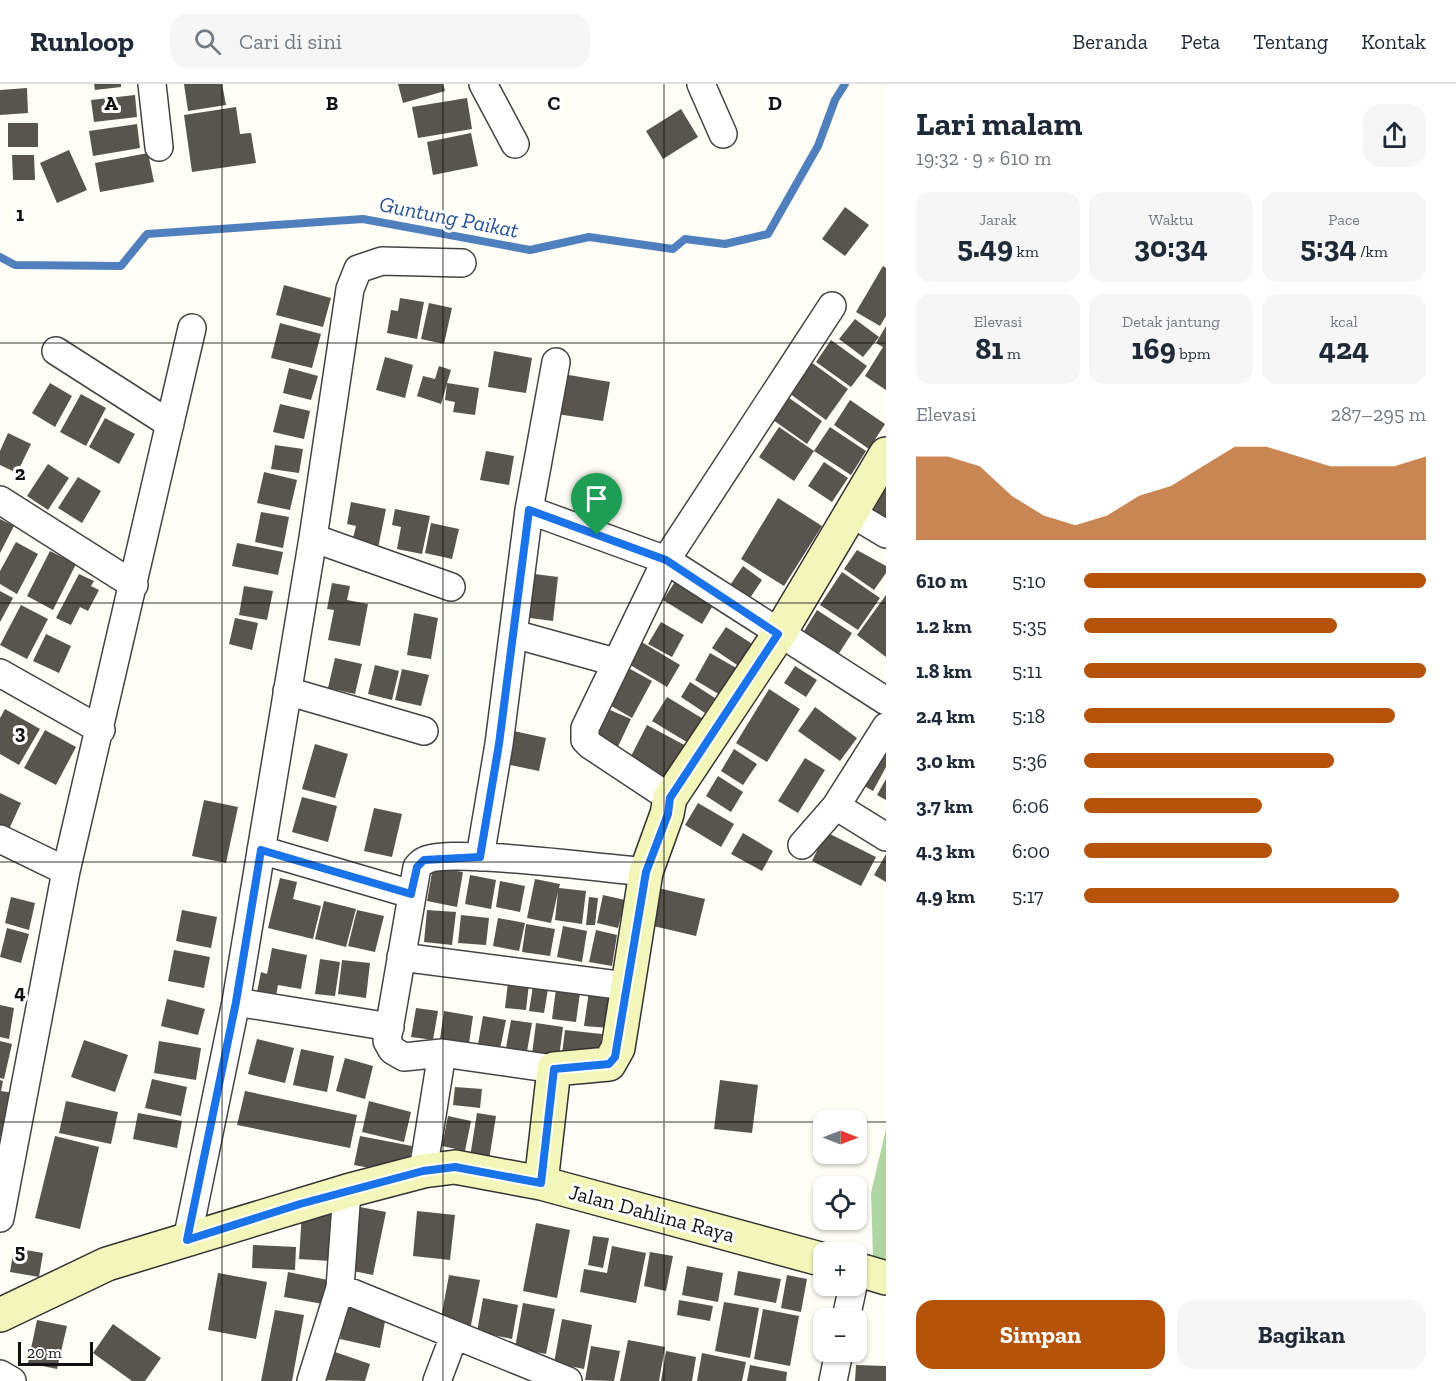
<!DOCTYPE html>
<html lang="id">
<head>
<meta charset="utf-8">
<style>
  :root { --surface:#fff; --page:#f6f6f7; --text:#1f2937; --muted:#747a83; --line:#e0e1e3; --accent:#b45309 }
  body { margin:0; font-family:"Zilla Slab",serif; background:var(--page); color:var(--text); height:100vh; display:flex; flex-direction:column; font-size:22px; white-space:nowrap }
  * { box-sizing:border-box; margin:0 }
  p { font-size:20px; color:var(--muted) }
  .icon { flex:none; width:33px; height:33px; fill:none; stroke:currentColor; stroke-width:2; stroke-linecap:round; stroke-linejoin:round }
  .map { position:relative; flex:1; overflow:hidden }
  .details { display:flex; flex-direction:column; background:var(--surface); width:570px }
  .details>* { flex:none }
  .needle { width:39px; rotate:90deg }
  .buttons { position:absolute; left:813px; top:1026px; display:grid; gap:12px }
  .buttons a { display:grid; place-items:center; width:54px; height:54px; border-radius:12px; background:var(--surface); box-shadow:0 2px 4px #0004; font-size:30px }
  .scale { position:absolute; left:18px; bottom:15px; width:75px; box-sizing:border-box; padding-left:6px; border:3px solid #111; border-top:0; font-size:16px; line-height:21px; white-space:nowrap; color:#111; -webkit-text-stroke:4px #fff; paint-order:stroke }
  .pin { position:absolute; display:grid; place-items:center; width:51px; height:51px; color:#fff; margin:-62px -26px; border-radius:50% 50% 50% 0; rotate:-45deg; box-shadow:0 0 6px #0007 }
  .pin .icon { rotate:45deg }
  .round { display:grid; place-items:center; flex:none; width:63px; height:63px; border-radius:18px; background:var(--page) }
  .overview { display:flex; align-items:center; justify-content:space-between; height:102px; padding:0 30px }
  h1 { font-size:33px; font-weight:700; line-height:45px }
  .figures { display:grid; grid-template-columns:repeat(3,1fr); gap:9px; height:102px; padding:6px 30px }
  .figures div { display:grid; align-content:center; border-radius:15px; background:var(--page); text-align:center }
  .figures b { font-size:30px; font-weight:700 }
  .figures small { font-size:16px; font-weight:400 }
  .figures p { font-size:16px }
  .chart { height:168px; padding:12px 30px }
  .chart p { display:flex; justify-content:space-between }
  .chart svg { width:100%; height:108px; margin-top:6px; fill:var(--accent); opacity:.7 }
  .primary-button { display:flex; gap:12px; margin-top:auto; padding:12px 30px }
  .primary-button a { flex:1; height:69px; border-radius:18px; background:var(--accent); color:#fff; font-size:24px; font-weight:700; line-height:69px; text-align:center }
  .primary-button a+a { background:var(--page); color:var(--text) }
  ul { padding:0 30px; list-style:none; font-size:20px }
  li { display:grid; grid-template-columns:96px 72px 1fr; align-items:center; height:45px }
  li i { height:15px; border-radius:8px; background:var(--accent) }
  header { display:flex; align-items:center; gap:36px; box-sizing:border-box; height:84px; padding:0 30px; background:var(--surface); border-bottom:2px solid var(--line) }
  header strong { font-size:28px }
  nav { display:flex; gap:33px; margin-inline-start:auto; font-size:21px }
  .search { width:420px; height:54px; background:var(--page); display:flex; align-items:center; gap:15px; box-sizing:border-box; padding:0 21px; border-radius:18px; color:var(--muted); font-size:22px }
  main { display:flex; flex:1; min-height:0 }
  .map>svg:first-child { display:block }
</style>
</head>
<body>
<header>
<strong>Runloop</strong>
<div class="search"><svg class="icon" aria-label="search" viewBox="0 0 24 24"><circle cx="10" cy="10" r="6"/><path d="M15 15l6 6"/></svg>Cari di sini</div>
<nav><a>Beranda</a><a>Peta</a><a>Tentang</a><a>Kontak</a></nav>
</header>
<main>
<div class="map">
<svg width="886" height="1297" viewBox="0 0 886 1297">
  <rect width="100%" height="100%" fill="#fefef6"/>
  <!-- forest -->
  <path fill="#b1d4a3" d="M886 1045V1176L873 1172 871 1109Z"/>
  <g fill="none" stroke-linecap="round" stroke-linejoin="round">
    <!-- stream -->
    <path stroke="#507fbe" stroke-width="8" d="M0 173 15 181 121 182 147 150 363 135 530 166 589 153 673 165 685 155 725 160 768 150 818 62 835 16 845 0"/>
  </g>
  <!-- building -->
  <path fill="#58544e" d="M94 0H121V3L95 6Z
    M184 0H222L226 21 188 27Z
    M398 0H443L445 7 403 19Z
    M27 4 28 29 0 31V6Z
    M135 11 137 33 94 38 91 16Z
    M467 14 472 45 418 54 412 23Z
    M236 23 240 50 251 49 256 79 192 88 184 31Z
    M681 25 698 53 663 75 646 47Z
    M8 39H38V63H8Z
    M137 40 140 64 93 72 89 47Z
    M471 49 478 82 433 91 427 58Z
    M69 66 87 106 57 119 40 79Z
    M148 69 154 98 100 108 95 79Z
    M12 71H34L35 96H13Z
    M845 123 869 141 845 172 822 155Z
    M883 182 886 184V232L880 242 856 228Z
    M284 201 331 214 323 243 276 231Z
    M400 214 424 218 417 255 387 249 391 226 398 227Z
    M429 219 452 224 444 260 421 255Z
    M855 235 879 253 863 273 839 255Z
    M280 239 321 250 312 284 271 274Z
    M886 242V306L865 292 883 263 876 259Z
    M831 256 867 282 851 303 816 278Z
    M494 267 532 274 526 309 488 303Z
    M385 273 413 281 405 314 376 306Z
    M804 273 848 305 826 336 782 304Z
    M439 282 451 286 447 299 479 304 475 331 453 328 455 318 445 316 447 300 441 320 417 312 423 292 435 295Z
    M289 284 318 292 311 316 283 309Z
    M563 290 610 298 603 337 557 330Z
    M50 299 72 312 55 343 32 329Z
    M782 309 822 337 807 360 766 331Z
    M81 310 106 324 86 362 60 348Z
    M850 316 885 340 869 365 834 341Z
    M280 320 310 327 304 355 273 348Z
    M105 334 135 350 119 380 89 363Z
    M779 343 814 367 794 397 759 373Z
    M830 343 866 367 851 391 814 367Z
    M8 349 31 360 17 389 0 381V367Z
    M275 361 303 365 299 389 271 385Z
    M486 367 514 372 509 401 480 396Z
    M824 378 848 394 832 418 808 402Z
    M48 380 69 394 48 426 27 412Z
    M264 388 297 396 290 426 257 419Z
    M78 393 101 407 82 439 58 424Z
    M886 404V437L872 429Z
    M778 414 822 442 784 502 741 475Z
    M351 418 386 425 378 464 352 458 356 442 347 440Z
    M395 425 430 432 422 470 397 465 401 443 392 441Z
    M261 428 289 433 283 464 255 458Z
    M0 435 14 442 0 469Z
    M431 439 459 445 452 475 425 469Z
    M16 458 38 470 17 510 0 500V487Z
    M237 459 283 468 278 491 232 482Z
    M857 466 886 482V489L874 506 844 485Z
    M50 467 76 480 53 526 27 512Z
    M743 482 762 496 744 523 724 510Z
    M842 488 880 514 858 546 820 521Z
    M527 489 558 493 553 537 522 533Z
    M79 490 94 497 91 502 99 506 88 527 80 523 71 541 56 534Z
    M680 490 718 513 702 540 663 516Z
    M332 499 350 502 347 516 368 520 360 562 328 556 334 526 327 525Z
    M244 502 273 507 267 536 239 531Z
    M0 507 13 514 0 538Z
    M886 511V573L857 551Z
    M21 521 48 535 27 575 0 561Z
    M817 526 852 549 836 574 801 552Z
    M414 529 438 534 431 575 407 571Z
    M235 534 258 539 252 566 229 560Z
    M661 538 684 551 672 573 648 560Z
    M726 543 754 561 746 587 712 564Z
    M46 550 71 562 59 589 33 577Z
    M640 557 680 581 667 603 627 579Z
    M710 569 738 585 722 612 695 596Z
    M335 574 362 580 355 610 328 604Z
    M621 580 652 597 632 634 601 616Z
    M375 581 399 587 392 616 368 610Z
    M795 582 817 596 806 613 784 599Z
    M402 585 429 591 421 622 395 616Z
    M690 598 715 614 705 629 681 613Z
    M769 605 800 625 767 678 736 659Z
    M667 613 705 636 690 660 652 637Z
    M603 623 631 635 615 669 588 657Z
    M815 623 857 654 840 677 798 647Z
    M5 625 40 645 19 681 0 670V634Z
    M647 641 690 664 672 698 629 676Z
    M45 646 76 663 56 701 24 684Z
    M509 646 546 654 539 687 501 679Z
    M886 659V683L873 707 856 697Z
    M315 660 348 670 335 714 302 705Z
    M734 665 757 680 743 701 721 687Z
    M805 674 825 686 798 729 778 717Z
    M718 692 743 708 731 728 706 712Z
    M886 695V716L877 711Z
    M0 709 21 719 5 754 0 752Z
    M302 713 337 722 328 758 292 748Z
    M204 716 238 723 226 779 192 772Z
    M698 719 734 740 721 763 685 741Z
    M374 724 402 730 392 773 364 767Z
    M826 748 876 773 861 802 812 777Z
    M743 749 773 767 762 787 731 770Z
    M886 770V798L874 791Z
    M433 783 463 788 457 823 427 817Z
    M470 791 496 796 491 825 465 820Z
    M280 794 297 798 293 815 321 822 313 855 268 844Z
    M535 795 560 800 559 804 586 807 582 840 555 836 558 808 551 839 527 834Z
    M500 797 525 802 520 828 496 823Z
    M658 804 705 815 696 852 649 841Z
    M603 811 625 816 618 844 597 839Z
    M11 813 35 819 29 846 5 839Z
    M589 813 598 814 595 841H586Z
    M324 817 356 825 346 863 315 855Z
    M182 826 217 833 211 864 176 857Z
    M357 826 384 832 375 868 348 862Z
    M427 826 456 828 452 861 424 858Z
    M461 831 489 834 486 861 458 859Z
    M498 834 525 839 519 867 493 862Z
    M526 840 555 845 550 872 522 868Z
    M563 842 587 847 582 878 557 873Z
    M7 844 29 850 21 879 0 873Z
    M596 846 617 851 612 882 589 878Z
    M272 864 307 871 301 905 278 901 275 917 256 913 261 888 267 890Z
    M174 866 210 873 204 904 168 897Z
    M320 875 340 878 335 912 315 910Z
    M342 876 370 879 366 914 338 910Z
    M508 898 529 900 526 926 505 924Z
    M533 902 548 905 544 929 529 927Z
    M556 905 580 909 576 938 552 935Z
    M589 907 614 910 610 944 584 942Z
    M167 915 205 925 198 951 161 942Z
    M0 921 14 924 9 955 0 953Z
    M416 924 438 927 433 956 411 953Z
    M444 927 473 932 468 966 439 962Z
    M483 932 506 936 499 970 477 966Z
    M511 936 532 939 526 973 505 969Z
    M536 939 563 943 558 981 531 978Z
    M565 946 602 950 599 975 561 978Z
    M257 955 294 964 285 999 248 990Z
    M84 956 128 971 115 1008 71 993Z
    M0 957 12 960 4 995 0 994Z
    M159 957 201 964 196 996 154 989Z
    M301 965 334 972 327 1008 293 1001Z
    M345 974 373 982 365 1015 336 1007Z
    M152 995 187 1003 181 1032 145 1024Z
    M0 996 3 997 1 1007 14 1009 7 1054 0 1052Z
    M720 996 758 1001 752 1049 714 1045Z
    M455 1003 482 1005 480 1024 453 1021Z
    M245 1007 357 1031 350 1064 237 1041Z
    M66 1017 118 1028 111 1060 59 1049Z
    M369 1017 411 1028 404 1058 362 1048Z
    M138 1029 182 1037 177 1064 133 1055Z
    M477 1029 496 1032 489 1076 470 1073Z
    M448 1032 471 1037 465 1067 442 1062Z
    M55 1052 99 1063 80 1145 35 1134Z
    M360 1052 412 1062 407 1091 354 1081Z
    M360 1123 386 1128 373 1191 348 1186Z
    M417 1127 455 1131 450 1176 413 1172Z
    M302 1128 332 1129 330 1177 299 1175Z
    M536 1139 570 1146 557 1214 523 1207Z
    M593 1152 609 1154 603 1184 588 1181Z
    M253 1161 296 1163 295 1186 252 1184Z
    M612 1162 646 1169 636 1219 580 1208 584 1185 607 1189Z
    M14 1164 43 1169 39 1193 10 1188Z
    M650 1168 673 1172 666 1207 644 1202Z
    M687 1182 723 1189 718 1218 682 1211Z
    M738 1187 781 1195 776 1219 734 1211Z
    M288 1188 328 1196 323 1220 284 1213Z
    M218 1189 267 1198 256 1255 208 1246Z
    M449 1191 480 1196 470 1246 440 1240Z
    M787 1191 807 1195 801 1228 781 1224Z
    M483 1214 518 1221 512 1255 477 1248Z
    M679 1216 713 1222 710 1237 677 1231Z
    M724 1218 759 1224 750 1274 715 1267Z
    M523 1219 555 1225 546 1270 515 1264Z
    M347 1223 386 1232 380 1264 340 1255Z
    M763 1225 799 1232 790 1282 754 1275Z
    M275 1226 304 1231 292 1297H261Z
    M562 1235 592 1241 584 1285 554 1279Z
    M37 1236 67 1242 57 1285 28 1279Z
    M113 1240 161 1274 145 1297H132L93 1269Z
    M628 1256 665 1263 659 1297H620Z
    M591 1262 620 1267 614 1297 585 1296Z
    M332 1267 370 1280 365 1297 323 1296Z
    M666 1267 696 1273 692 1297H661Z
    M702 1269 746 1278 742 1297H697Z
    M750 1281 787 1288 786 1297H747Z
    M856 1281 886 1282V1297H855Z"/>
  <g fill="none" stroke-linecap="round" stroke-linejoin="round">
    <defs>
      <path id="street" d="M152 0 159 63
        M483 0 515 60
        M701 0 723 50
        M56 267 170 340
        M0 416 134 501
        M529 426 666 476 886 617
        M851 429 886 450
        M313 454 451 503
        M514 550 615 578
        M0 589 101 646
        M287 607 424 647
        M886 643 836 722 886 753
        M670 714 590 661 585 656V644L666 476 832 222
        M0 755 66 787
        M802 761 836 722
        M261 766 411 810
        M480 773 499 660 529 426 556 278
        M401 873 626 902
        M236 918 390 943
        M554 985 442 969 404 973 392 966 387 957 417 783C419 781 421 778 424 777 446 763 610 785 646 788
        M423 1087 442 969
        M0 1134 66 787 192 244
        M187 1156 236 918 313 454 350 205 358 185 382 177 462 179
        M340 1204 568 1297
        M846 1234 853 1202
        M0 1290 12 1297
        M311 1297 340 1204 347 1107
        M437 1297 454 1252
        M833 1297 839 1268"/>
      <path id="secondary" d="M541 1099 554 985 609 980 618 964 646 788 667 730 670 714 779 550 886 370
        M856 1185 886 1194
        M0 1231 107 1180 347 1107 423 1087 455 1083 541 1099 824 1176"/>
    </defs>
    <!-- street casing -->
    <use href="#street" stroke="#444" stroke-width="30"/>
    <!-- secondary casing -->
    <use href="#secondary" stroke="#333" stroke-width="36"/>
    <!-- street -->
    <use href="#street" stroke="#fff" stroke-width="27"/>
    <!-- secondary -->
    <use href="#secondary" stroke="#f2f6b9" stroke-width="33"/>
  </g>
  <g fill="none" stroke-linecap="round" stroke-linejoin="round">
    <defs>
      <path id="route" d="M529 426 666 476 778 550 670 714 668 730 646 788 615 973 609 980 554 985 541 1099 455 1083 423 1087 300 1120 187 1156 236 918 261 766 411 810 417 783 424 776 480 773 499 660Z"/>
    </defs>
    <!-- route casing -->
    <use href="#route" stroke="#fff" stroke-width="12"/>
    <!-- route -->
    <use href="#route" stroke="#1a73e8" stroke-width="8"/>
  </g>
  <!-- grid -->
  <path fill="none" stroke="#111" stroke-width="1.5" stroke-opacity="0.55" d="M222 0V1297M443 0V1297M664 0V1297M0 259H886M0 519H886M0 778H886M0 1038H824M856 1038H886"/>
  <g text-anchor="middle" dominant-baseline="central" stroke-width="6" stroke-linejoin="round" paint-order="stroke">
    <!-- street labels -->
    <g font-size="21" fill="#111" stroke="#fff">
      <text transform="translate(652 1129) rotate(15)">Jalan Dahlina Raya</text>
    </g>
    <!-- water labels -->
    <g font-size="22" font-style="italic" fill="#285295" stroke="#fff">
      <text transform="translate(449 133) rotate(11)">Guntung Paikat</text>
    </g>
  </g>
  <g font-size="20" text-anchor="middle" font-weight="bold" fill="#111" stroke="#fff" stroke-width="6" stroke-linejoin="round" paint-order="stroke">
    <text x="111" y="26">A</text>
    <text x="332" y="26">B</text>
    <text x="554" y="26">C</text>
    <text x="775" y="26">D</text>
    <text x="20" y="137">1</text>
    <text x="20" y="396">2</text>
    <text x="20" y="655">3</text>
    <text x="20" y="915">4</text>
    <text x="20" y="1174">5</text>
  </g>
</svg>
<div class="buttons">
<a><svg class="needle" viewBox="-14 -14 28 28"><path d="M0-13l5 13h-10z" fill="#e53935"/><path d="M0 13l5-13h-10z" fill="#747a83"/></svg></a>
<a><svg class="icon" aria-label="locate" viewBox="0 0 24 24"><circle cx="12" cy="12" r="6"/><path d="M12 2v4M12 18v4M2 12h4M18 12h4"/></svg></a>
<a>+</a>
<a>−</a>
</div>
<div class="scale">20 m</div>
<div class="pin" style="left:597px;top:451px;background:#1e9e55"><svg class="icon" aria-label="arrive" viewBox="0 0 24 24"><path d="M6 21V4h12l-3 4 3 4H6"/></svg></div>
</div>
<section class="details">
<div class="overview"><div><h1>Lari malam</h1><p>19:32 · 9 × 610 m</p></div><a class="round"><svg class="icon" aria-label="share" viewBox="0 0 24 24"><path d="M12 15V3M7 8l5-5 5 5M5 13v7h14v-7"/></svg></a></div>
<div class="figures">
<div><p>Jarak</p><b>5.49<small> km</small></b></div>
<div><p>Waktu</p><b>30:34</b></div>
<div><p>Pace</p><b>5:34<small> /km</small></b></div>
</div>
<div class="figures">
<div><p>Elevasi</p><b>81<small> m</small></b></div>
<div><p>Detak jantung</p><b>169<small> bpm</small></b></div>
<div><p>kcal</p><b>424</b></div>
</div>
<div class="chart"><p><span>Elevasi</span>287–295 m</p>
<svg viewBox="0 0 160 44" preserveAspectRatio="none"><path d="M0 44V10L10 10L20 14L30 26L40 34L50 38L60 34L70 26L80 22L90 14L100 6L110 6L120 10L130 14L140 14L150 14L160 10V44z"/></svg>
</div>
<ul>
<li><b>610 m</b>5:10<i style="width:100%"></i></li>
<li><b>1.2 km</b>5:35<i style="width:74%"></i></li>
<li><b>1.8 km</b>5:11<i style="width:100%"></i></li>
<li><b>2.4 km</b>5:18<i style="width:91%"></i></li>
<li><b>3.0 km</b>5:36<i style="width:73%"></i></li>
<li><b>3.7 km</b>6:06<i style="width:52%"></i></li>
<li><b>4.3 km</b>6:00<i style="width:55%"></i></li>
<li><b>4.9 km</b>5:17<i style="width:92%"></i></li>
</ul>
<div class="primary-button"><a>Simpan</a><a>Bagikan</a></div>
</section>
</main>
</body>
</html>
